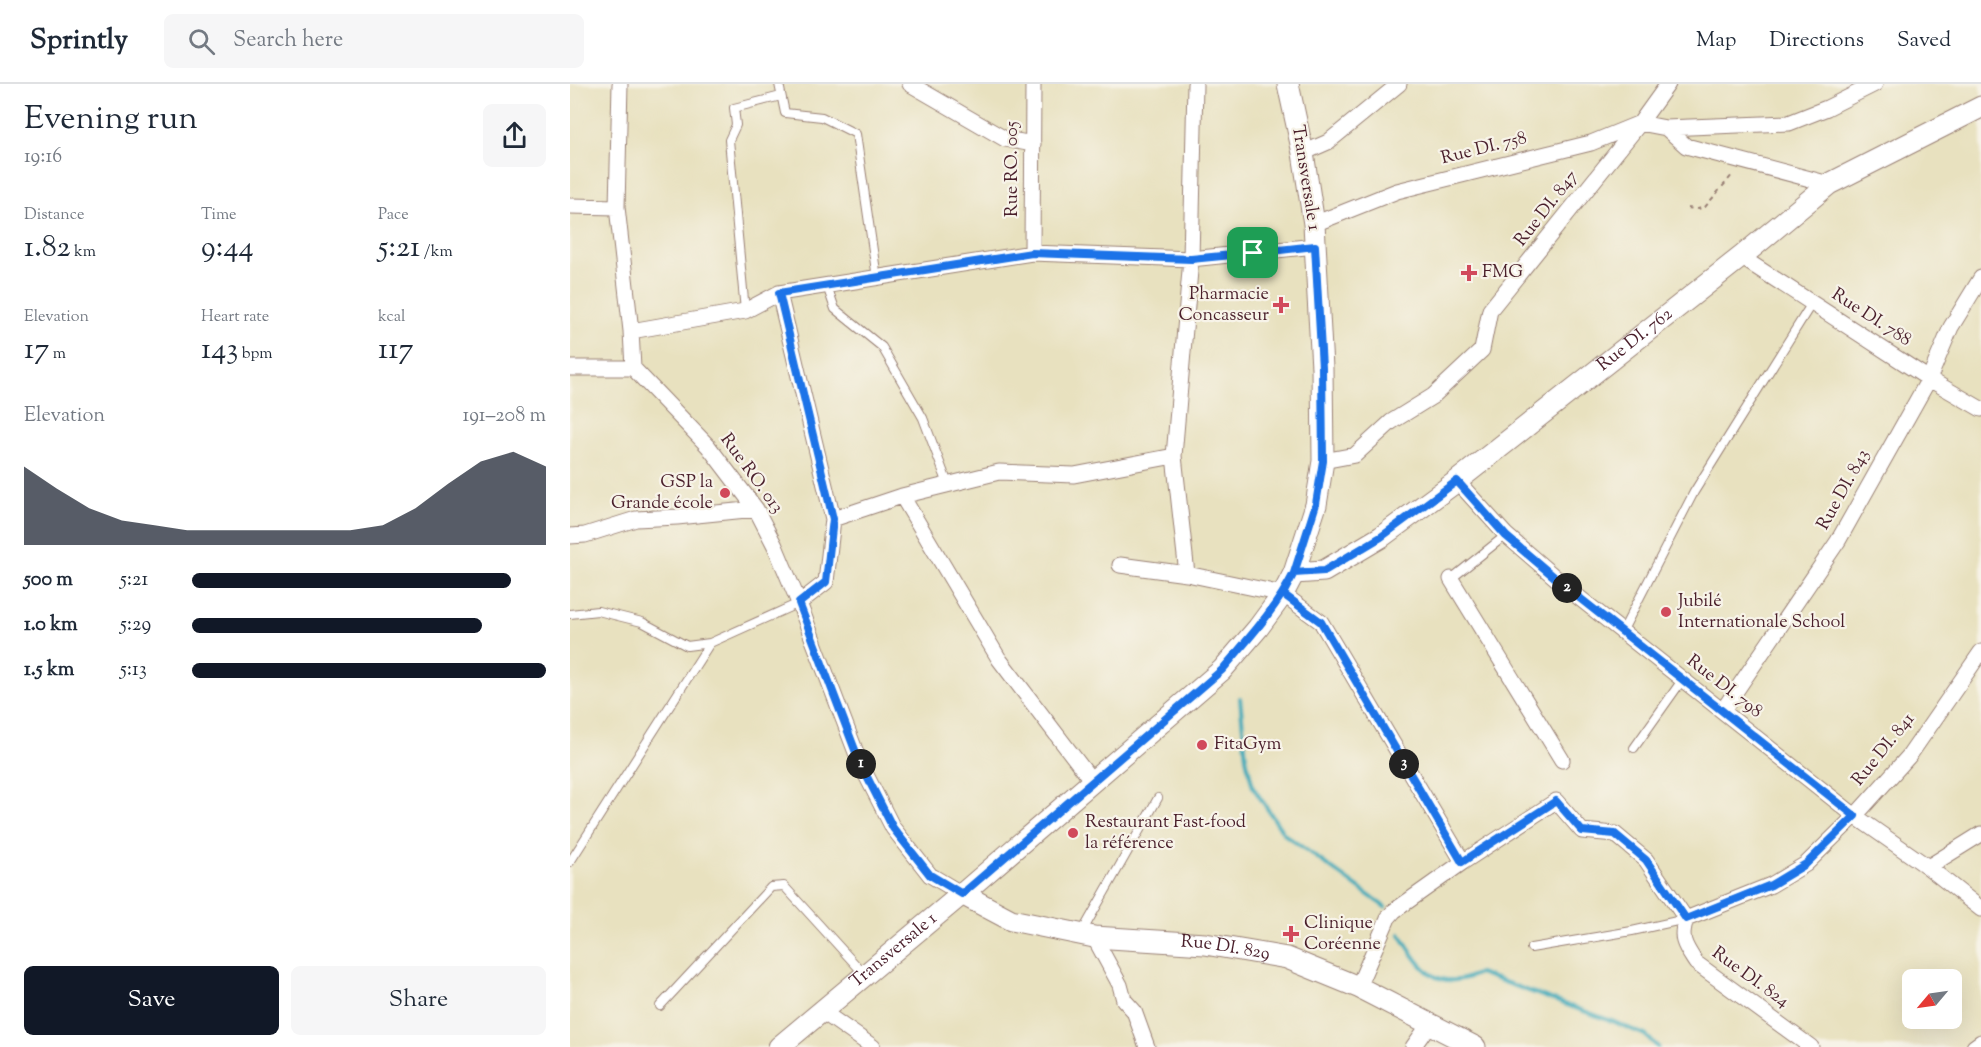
<!DOCTYPE html>
<html lang="en">
<head>
<meta charset="utf-8">
<style>
  :root { --surface:#fff; --page:#f6f6f7; --text:#1f2937; --muted:#747a83; --line:#e0e1e3; --accent:#111827 }
  body { margin:0; font-family:"Sorts Mill Goudy",serif; background:var(--page); color:var(--text); height:100vh; display:flex; flex-direction:column; font-size:22px; white-space:nowrap }
  * { box-sizing:border-box; margin:0 }
  p { font-size:20px; color:var(--muted) }
  .icon { flex:none; width:33px; height:33px; fill:none; stroke:currentColor; stroke-width:2; stroke-linecap:round; stroke-linejoin:round }
  .map { position:relative; flex:1; overflow:hidden }
  .drawer { display:flex; flex-direction:column; background:var(--surface); width:570px }
  .drawer>* { flex:none }
  .needle { width:39px; rotate:241deg }
  .fabs { position:absolute; left:1332px; top:885px; display:grid; gap:12px }
  .fabs a { display:grid; place-items:center; width:60px; height:60px; border-radius:9px; background:var(--surface); box-shadow:0 6px 24px #0002; font-size:30px }
  .pin { position:absolute; display:grid; place-items:center; width:51px; height:51px; color:#fff; margin:-26px; border-radius:12px; box-shadow:0 3px 9px #0006 }
  .km { position:absolute; width:30px; height:30px; margin:-15px; border-radius:50%; background:#222; color:#fff; font-size:16px; line-height:30px; text-align:center }
  .round { display:grid; place-items:center; flex:none; width:63px; height:63px; border-radius:9px; background:var(--page) }
  .head { display:flex; align-items:center; justify-content:space-between; height:102px; padding:0 24px }
  h1 { font-size:33px; font-weight:600; line-height:45px }
  .metrics { display:grid; grid-template-columns:repeat(3,1fr); gap:9px; height:102px; padding:6px 24px }
  .metrics div { display:grid; align-content:center }
  .metrics b { font-size:30px; font-weight:600 }
  .metrics small { font-size:16px; font-weight:400 }
  .metrics p { font-size:16px }
  .chart { height:168px; padding:12px 24px }
  .chart p { display:flex; justify-content:space-between }
  .chart svg { width:100%; height:108px; margin-top:6px; fill:var(--accent); opacity:.7 }
  .primary-button { display:flex; gap:12px; margin-top:auto; padding:12px 24px }
  .primary-button a { flex:1; height:69px; border-radius:9px; background:var(--accent); color:#fff; font-size:24px; font-weight:600; line-height:69px; text-align:center }
  .primary-button a+a { background:var(--page); color:var(--text) }
  ul { padding:0 24px; list-style:none; font-size:20px }
  li { display:grid; grid-template-columns:96px 72px 1fr; align-items:center; height:45px }
  li i { height:15px; border-radius:8px; background:var(--accent) }
  header { display:flex; align-items:center; gap:36px; box-sizing:border-box; height:84px; padding:0 30px; background:var(--surface); border-bottom:2px solid var(--line) }
  header strong { font-size:28px }
  nav { display:flex; gap:33px; margin-inline-start:auto; font-size:21px }
  .search { width:420px; height:54px; background:var(--page); display:flex; align-items:center; gap:15px; box-sizing:border-box; padding:0 21px; border-radius:9px; color:var(--muted); font-size:22px }
  main { display:flex; flex:1; min-height:0 }
  .map>svg:first-child { display:block }
</style>
</head>
<body>
<header>
<strong>Sprintly</strong>
<div class="search"><svg class="icon" aria-label="search" viewBox="0 0 24 24"><circle cx="10" cy="10" r="6"/><path d="M15 15l6 6"/></svg>Search here</div>
<nav><a>Map</a><a>Directions</a><a>Saved</a></nav>
</header>
<main>
<section class="drawer">
<div class="head"><div><h1>Evening run</h1><p>19:16</p></div><a class="round"><svg class="icon" aria-label="share" viewBox="0 0 24 24"><path d="M12 15V3M7 8l5-5 5 5M5 13v7h14v-7"/></svg></a></div>
<div class="metrics">
<div><p>Distance</p><b>1.82<small> km</small></b></div>
<div><p>Time</p><b>9:44</b></div>
<div><p>Pace</p><b>5:21<small> /km</small></b></div>
</div>
<div class="metrics">
<div><p>Elevation</p><b>17<small> m</small></b></div>
<div><p>Heart rate</p><b>143<small> bpm</small></b></div>
<div><p>kcal</p><b>117</b></div>
</div>
<div class="chart"><p><span>Elevation</span>191–208 m</p>
<svg viewBox="0 0 160 44" preserveAspectRatio="none"><path d="M0 44V12L10 21L20 29L30 34L40 36L50 38L60 38L70 38L80 38L90 38L100 38L110 36L120 29L130 19L140 10L150 6L160 12V44z"/></svg>
</div>
<ul>
<li><b>500 m</b>5:21<i style="width:90%"></i></li>
<li><b>1.0 km</b>5:29<i style="width:82%"></i></li>
<li><b>1.5 km</b>5:13<i style="width:100%"></i></li>
</ul>
<div class="primary-button"><a>Save</a><a>Share</a></div>
</section>
<div class="map">
<svg width="1411" height="963" viewBox="0 0 1411 963">
  <rect width="100%" height="100%" fill="#f7f3e8"/>
  <filter id="ink" filterUnits="userSpaceOnUse"><feTurbulence type="fractalNoise" baseFrequency=".0167" numOctaves="2"/><feDisplacementMap in="SourceGraphic" scale="12" xChannelSelector="R" yChannelSelector="G"/><feConvolveMatrix kernelMatrix="1 2 1 2 8 2 1 2 1" color-interpolation-filters="sRGB"/></filter>
  <filter id="wash" filterUnits="userSpaceOnUse"><feTurbulence type="fractalNoise" baseFrequency=".008" numOctaves="4" result="noise"/><feDisplacementMap in="SourceGraphic" scale="24" xChannelSelector="R" yChannelSelector="G"/><feGaussianBlur stdDeviation="1.35" result="paint"/><feColorMatrix in="noise" values="0 0 0 0 0 0 0 0 0 0 0 0 0 0 0 0 0 1.4 0 .05"/><feComposite in="paint" operator="in"/></filter>
  <g filter="url(#wash)">
    <rect width="100%" height="100%" fill="#e8e1bf"/>
    <g fill="none" stroke-linecap="round" stroke-linejoin="round">
      <!-- stream -->
      <path stroke="#3caaba" stroke-width="4" d="M670 614 676 674 683 703 714 750 815 823
        M830 850C851 884 866 910 909 889L1044 938 1075 951 1088 963"/>
    </g>
  </g>
  <g filter="url(#ink)">
    <g fill="none" stroke-linecap="round" stroke-linejoin="round">
      <defs>
        <path id="lane" d="M209 0 215 29 252 33 286 50 307 194
          M257 202 265 225 312 263 353 334 378 400
          M175 227 159 56 166 41 164 24 211 12
          M881 495 936 451
          M0 530 28 527 72 538 117 562 140 559 229 519
          M1052 548 1124 408 1242 219
          M1064 664 1113 595
          M0 778 140 559
          M512 848 588 714
          M961 864 1062 847 1116 835
          M90 922 201 803 214 802 295 891"/>
        <path id="street" d="M50 0 47 123 61 247 63 284 138 362 186 425 205 462 229 519 290 679 323 744 360 791 392 810
          M340 0 435 55 463 60
          M1096 44 1116 62 1259 100
          M733 69 758 58 829 0
          M0 122 47 123
          M744 140 827 107 1021 59 1070 39 1096 44 1219 39 1257 24 1305 0
          M462 169 463 0
          M1171 173 1359 295 1411 325
          M209 209 263 435 256 498 229 519
          M61 247 175 227 209 209 462 169 621 175 745 162
          M0 284H63
          M753 377 785 371 821 338 863 312 912 266 920 226 1070 39 1098 0
          M887 397 936 451 1002 508 1285 732 1358 783 1411 825
          M332 412 429 575 522 697
          M263 435 332 412 429 388 504 391 604 372
          M0 452 15 451 66 435 107 433 186 425
          M550 481 617 490 713 510 751 538 893 778
          M617 490 604 372 621 175 625 0
          M881 495 992 676
          M1153 626 1268 457 1359 295 1381 243 1411 194
          M1358 783 1411 750
          M524 853 550 901 554 916 564 927 577 963
          M788 903 818 834 824 827 893 778 986 717 1012 747 1045 750 1076 776 1116 835
          M253 928 303 963
          M843 963 860 939
          M1241 963 1126 879C1115 862 1109 855 1116 835L1201 801 1236 780 1285 732 1339 672 1411 568
          M1404 963 1411 958"/>
        <g id="secondary">
          <path id="s1" d="M724 489 754 487 811 453 887 397 1171 173 1259 100 1411 23"/>
          <path id="s2" d="M392 810 441 836 524 853 635 860 717 874 788 903 905 963"/>
          <path id="s3" d="M209 963 392 810 652 586 688 544 713 510 724 489 746 421 753 377 752 284 744 140 733 69 718 0"/>
        </g>
      </defs>
      <!-- lane casing -->
      <use href="#lane" stroke="#998075" stroke-width="10"/>
      <!-- street casing -->
      <use href="#street" stroke="#998075" stroke-width="17"/>
      <!-- secondary casing -->
      <use href="#secondary" stroke="#998075" stroke-width="23"/>
      <!-- path -->
      <path stroke="#998075" stroke-width="2" stroke-dasharray="4.5 4.5" stroke-linecap="butt" d="M1117 124 1128 125 1135 123 1164 89"/>
      <!-- lane -->
      <use href="#lane" stroke="#fff" stroke-width="8"/>
      <!-- street -->
      <use href="#street" stroke="#fff" stroke-width="15"/>
      <!-- secondary -->
      <use href="#secondary" stroke="#fff" stroke-width="21"/>
    </g>
  </g>
  <g fill="none" stroke-linecap="round" stroke-linejoin="round" filter="url(#ink)">
    <defs>
      <path id="route" d="M683 169 621 175 462 169 209 209 263 435 256 498 229 519 290 679 323 744 360 791 392 810 652 586C678 555 706 525 724 489L754 487 811 453 887 397 936 452 1002 508 1285 732 1236 780 1201 801 1116 835 1076 776 1045 750 1012 747 986 717 892 778 751 538 713 510 724 489 746 420 753 377 752 284 745 162 683 169"/>
    </defs>
    <!-- route casing -->
    <use href="#route" stroke="#fff" stroke-width="12"/>
    <!-- route -->
    <use href="#route" stroke="#1a73e8" stroke-width="8"/>
  </g>
  <!-- markers -->
  <g fill="#d1495b" stroke="#f7f3e8" stroke-width="2">
    <path d="M896 180h6v6h6v6h-6v6h-6v-6h-6v-6h6z"/>
    <path d="M708 212h6v6h6v6h-6v6h-6v-6h-6v-6h6z"/>
    <circle cx="155" cy="409" r="6"/>
    <circle cx="1096" cy="528" r="6"/>
    <circle cx="632" cy="661" r="6"/>
    <circle cx="503" cy="749" r="6"/>
    <path d="M718 841h6v6h6v6h-6v6h-6v-6h-6v-6h6z"/>
  </g>
  <g text-anchor="middle" dominant-baseline="central" stroke-width="4.5" stroke-linejoin="round" paint-order="stroke">
    <!-- street labels -->
    <g font-size="18" fill="#4a1f2b" stroke="#f7f3e8">
      <text transform="translate(914 65) rotate(-14)">Rue DI. 758</text>
      <text transform="translate(443 85) rotate(-90)">Rue RO. 005</text>
      <text transform="translate(735 94) rotate(81)">Transversale 1</text>
      <text transform="translate(977 125) rotate(-52)">Rue DI. 847</text>
      <text transform="translate(1301 234) rotate(33)">Rue DI. 788</text>
      <text stroke="none"><textPath href="#s1" startOffset="418">Rue DI. 762</textPath></text>
      <text transform="translate(181 390) rotate(54)">Rue RO. 013</text>
      <text transform="translate(1274 406) rotate(-61)">Rue DI. 843</text>
      <text transform="translate(1154 603) rotate(38)">Rue DI. 798</text>
      <text transform="translate(1314 666) rotate(-51)">Rue DI. 841</text>
      <text stroke="none"><textPath href="#s2" startOffset="272">Rue DI. 829</textPath></text>
      <text stroke="none"><textPath href="#s3" startOffset="150">Transversale 1</textPath></text>
      <text transform="translate(1180 894) rotate(36)">Rue DI. 824</text>
    </g>
    <!-- poi labels -->
    <g font-size="18" fill="#4a1f2b" stroke="#f7f3e8" text-anchor="start">
      <text x="912" y="189">FMG</text>
      <text x="699" y="211" text-anchor="end">Pharmacie<tspan x="699" dy="21">Concasseur</tspan></text>
      <text x="143" y="399" text-anchor="end">GSP la<tspan x="143" dy="21">Grande école</tspan></text>
      <text x="1108" y="518">Jubilé<tspan x="1108" dy="21">Internationale School</tspan></text>
      <text x="644" y="661">FitaGym</text>
      <text x="515" y="739">Restaurant Fast-food<tspan x="515" dy="21">la référence</tspan></text>
      <text x="734" y="840">Clinique<tspan x="734" dy="21">Coréenne</tspan></text>
    </g>
  </g>
</svg>
<div class="fabs">
<a><svg class="needle" viewBox="-14 -14 28 28"><path d="M0-13l5 13h-10z" fill="#e53935"/><path d="M0 13l5-13h-10z" fill="#747a83"/></svg></a>
</div>
<div class="pin" style="left:683px;top:169px;background:#1e9e55"><svg class="icon" aria-label="arrive" viewBox="0 0 24 24"><path d="M6 21V4h12l-3 4 3 4H6"/></svg></div>
<b class="km" style="left:291px;top:680px">1</b>
<b class="km" style="left:997px;top:504px">2</b>
<b class="km" style="left:834px;top:680px">3</b>
</div>
</main>
</body>
</html>
